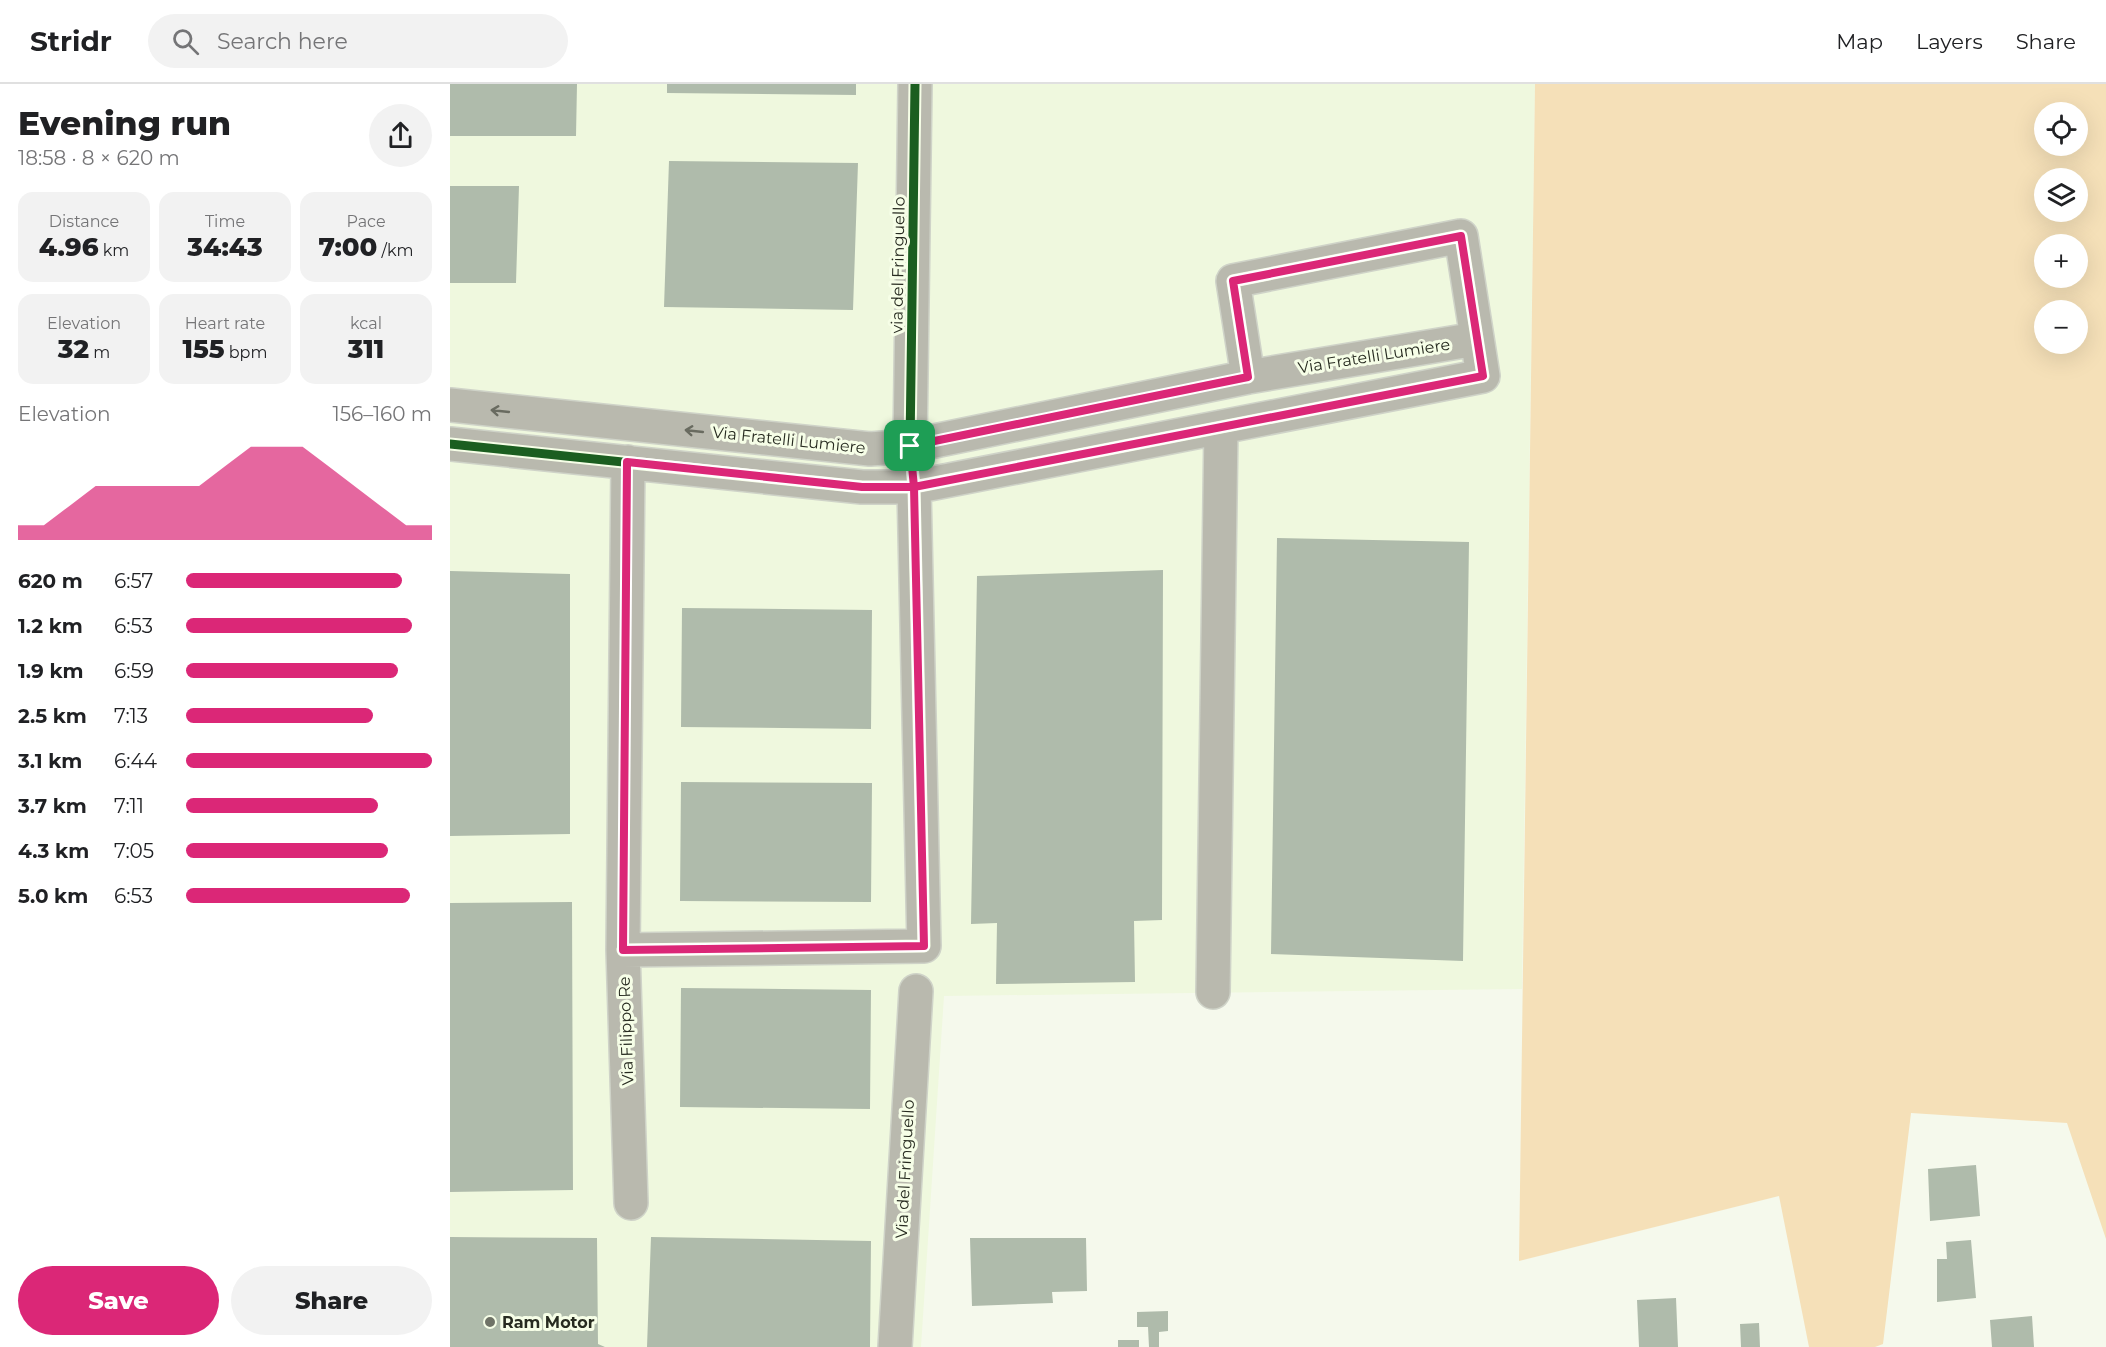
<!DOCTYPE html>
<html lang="en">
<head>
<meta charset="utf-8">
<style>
  :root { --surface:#fff; --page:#f2f2f2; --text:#202124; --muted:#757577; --line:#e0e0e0; --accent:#db2777 }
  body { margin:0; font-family:Montserrat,sans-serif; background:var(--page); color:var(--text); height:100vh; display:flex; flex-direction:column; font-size:22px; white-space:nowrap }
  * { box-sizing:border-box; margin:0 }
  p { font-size:20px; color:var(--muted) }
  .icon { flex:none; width:33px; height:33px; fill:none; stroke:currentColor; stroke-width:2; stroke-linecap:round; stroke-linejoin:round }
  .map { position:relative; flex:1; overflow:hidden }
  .sheet { display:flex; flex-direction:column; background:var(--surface); width:450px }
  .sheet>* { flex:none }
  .tools { position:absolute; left:1584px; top:18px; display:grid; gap:12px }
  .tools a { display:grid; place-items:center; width:54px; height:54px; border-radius:50%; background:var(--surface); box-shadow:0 6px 24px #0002; font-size:30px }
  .pin { position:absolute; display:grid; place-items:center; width:51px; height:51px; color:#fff; margin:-26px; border-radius:12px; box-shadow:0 3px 9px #0006 }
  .round { display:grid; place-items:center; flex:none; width:63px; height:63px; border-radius:32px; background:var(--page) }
  .overview { display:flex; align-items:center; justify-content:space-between; height:102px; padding:0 18px }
  h1 { font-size:33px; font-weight:800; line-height:45px }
  .stats { display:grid; grid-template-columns:repeat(3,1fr); gap:9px; height:102px; padding:6px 18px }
  .stats div { display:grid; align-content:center; border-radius:15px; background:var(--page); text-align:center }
  .stats b { font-size:26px; font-weight:800 }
  .stats small { font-size:16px; font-weight:400 }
  .stats p { font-size:16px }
  .chart { height:168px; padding:12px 18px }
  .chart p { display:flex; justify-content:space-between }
  .chart svg { width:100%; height:108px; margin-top:6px; fill:var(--accent); opacity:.7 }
  .primary-button { display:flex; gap:12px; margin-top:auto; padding:12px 18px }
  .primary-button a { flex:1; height:69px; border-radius:36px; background:var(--accent); color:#fff; font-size:24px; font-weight:800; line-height:69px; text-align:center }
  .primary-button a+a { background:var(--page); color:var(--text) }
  ul { padding:0 18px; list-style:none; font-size:20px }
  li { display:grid; grid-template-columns:96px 72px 1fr; align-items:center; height:45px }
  li i { height:15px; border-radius:8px; background:var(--accent) }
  header { display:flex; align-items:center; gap:36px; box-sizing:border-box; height:84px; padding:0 30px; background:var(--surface); border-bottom:2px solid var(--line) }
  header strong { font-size:28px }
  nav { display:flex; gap:33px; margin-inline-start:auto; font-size:21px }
  .search { width:420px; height:54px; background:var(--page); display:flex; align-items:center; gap:15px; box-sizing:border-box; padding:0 21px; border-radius:33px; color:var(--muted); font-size:22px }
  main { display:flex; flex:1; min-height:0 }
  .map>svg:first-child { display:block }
</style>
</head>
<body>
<header>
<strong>Stridr</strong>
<div class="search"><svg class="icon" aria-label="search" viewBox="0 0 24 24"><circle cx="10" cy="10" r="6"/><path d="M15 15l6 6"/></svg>Search here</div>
<nav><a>Map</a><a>Layers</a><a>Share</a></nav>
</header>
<main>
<section class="sheet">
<div class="overview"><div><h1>Evening run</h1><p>18:58 · 8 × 620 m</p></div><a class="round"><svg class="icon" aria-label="share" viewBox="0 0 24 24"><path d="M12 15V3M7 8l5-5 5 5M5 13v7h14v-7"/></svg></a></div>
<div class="stats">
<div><p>Distance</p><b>4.96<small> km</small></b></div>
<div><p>Time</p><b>34:43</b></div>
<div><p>Pace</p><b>7:00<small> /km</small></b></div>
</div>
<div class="stats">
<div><p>Elevation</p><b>32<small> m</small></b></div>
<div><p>Heart rate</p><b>155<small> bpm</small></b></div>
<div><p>kcal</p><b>311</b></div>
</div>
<div class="chart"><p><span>Elevation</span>156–160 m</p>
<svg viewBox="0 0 160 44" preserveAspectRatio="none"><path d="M0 44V38L10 38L20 30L30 22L40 22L50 22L60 22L70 22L80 14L90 6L100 6L110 6L120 14L130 22L140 30L150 38L160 38V44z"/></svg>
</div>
<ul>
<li><b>620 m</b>6:57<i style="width:88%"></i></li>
<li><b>1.2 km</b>6:53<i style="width:92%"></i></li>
<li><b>1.9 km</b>6:59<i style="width:86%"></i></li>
<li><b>2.5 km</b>7:13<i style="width:76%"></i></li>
<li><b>3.1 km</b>6:44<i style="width:100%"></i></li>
<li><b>3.7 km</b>7:11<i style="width:78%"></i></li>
<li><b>4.3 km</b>7:05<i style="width:82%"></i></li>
<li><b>5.0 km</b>6:53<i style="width:91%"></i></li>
</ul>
<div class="primary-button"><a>Save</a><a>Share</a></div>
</section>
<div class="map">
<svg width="1656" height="1263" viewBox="0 0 1656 1263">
  <rect width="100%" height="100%" fill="#f5f9ec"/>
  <!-- built -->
  <path fill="#eff8de" d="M0 0H1085L1072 905 494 912 471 1263H0Z"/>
  <!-- green -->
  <path fill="#f5e0b8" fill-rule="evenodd" d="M1085 0H1656V1155L1617 1039 1461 1029 1433 1260 1425 1263H1359L1329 1112 1069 1177ZM1594 28H1628V62H1594ZM1594 94H1628V128H1594ZM1594 160H1628V194H1594ZM1594 226H1628V260H1594Z"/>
  <!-- building -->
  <path fill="#afbbab" d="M0 0H127L126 52H0Z
    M217 0H406V11L217 9Z
    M219 77 408 79 403 226 214 223Z
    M0 102H69L66 199H0Z
    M827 454 1019 458 1013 877 821 870Z
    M713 486 712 836 684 837 685 898 546 900 547 839 521 840 527 492Z
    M0 487 120 490V750L0 752Z
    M232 524 422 526 421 645 231 643Z
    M231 698 422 699 421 818 230 817Z
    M122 818 123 1106 0 1108V819Z
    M231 904 421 906 420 1025 230 1023Z
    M1526 1081 1530 1132 1480 1137 1478 1085Z
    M0 1153 147 1154 148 1260 155 1263H0Z
    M201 1153 421 1157 420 1263H197Z
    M520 1154H636L637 1207 602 1208 603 1219 522 1222Z
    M1521 1156 1526 1214 1487 1218V1175H1497L1496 1158Z
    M1226 1214 1228 1263H1189L1187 1216Z
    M718 1227V1247L709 1248V1263H699L698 1243H687V1228Z
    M1582 1232 1584 1263H1542L1540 1236Z
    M1309 1239 1310 1263H1291L1290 1240Z
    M668 1256H689V1263H668Z"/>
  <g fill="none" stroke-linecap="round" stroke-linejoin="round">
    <defs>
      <path id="street" d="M0 321 420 365 460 362 798 293 1026 255
        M0 360 412 403H464L1033 292 1011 152 783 197 798 293
        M178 378 173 866 181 1119
        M173 866 474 862 464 403 460 362 465 0
        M763 908 771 343
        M445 1263 466 907"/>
    </defs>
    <!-- street casing -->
    <use href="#street" stroke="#cfd3c8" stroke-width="36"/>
    <!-- street -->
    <use href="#street" stroke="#b9b9ae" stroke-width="33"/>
    <defs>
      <path id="cycleway" d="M0 360 412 403H464L1033 292 1011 152 783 197 798 293
        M173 866 474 862 464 403 460 362 465 0"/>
    </defs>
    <!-- cycleway casing -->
    <use href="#cycleway" stroke="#f6fee7" stroke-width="13"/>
    <!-- cycleway -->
    <use href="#cycleway" stroke="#1b5e20" stroke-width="9"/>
  </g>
  <!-- one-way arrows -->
  <defs><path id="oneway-shaft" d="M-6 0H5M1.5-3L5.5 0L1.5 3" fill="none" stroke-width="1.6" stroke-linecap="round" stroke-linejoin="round" transform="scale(1.5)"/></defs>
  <g stroke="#696b60">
    <use href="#oneway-shaft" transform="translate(50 327) rotate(-174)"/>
    <use href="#oneway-shaft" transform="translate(244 347) rotate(-174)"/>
  </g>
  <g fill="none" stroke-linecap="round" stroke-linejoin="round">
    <defs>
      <path id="route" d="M460 362 464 403 474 862 173 866 177 378 412 403H464L1033 292 1011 152 783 197 798 293 460 362"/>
    </defs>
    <!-- route casing -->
    <use href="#route" stroke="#fff" stroke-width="12"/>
    <!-- route -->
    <use href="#route" stroke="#db2777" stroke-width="8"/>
  </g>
  <!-- markers -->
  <circle fill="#6f7367" stroke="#f6fee7" stroke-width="2" cx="40" cy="1238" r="6"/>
  <g text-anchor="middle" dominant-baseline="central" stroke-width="6" stroke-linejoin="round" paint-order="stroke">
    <!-- street labels -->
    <g font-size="16" fill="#272b20" stroke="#f6fee7">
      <text transform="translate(448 181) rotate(-89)">via del Fringuello</text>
      <text transform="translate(924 272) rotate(-9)">Via Fratelli Lumiere</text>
      <text transform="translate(339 356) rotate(6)">Via Fratelli Lumiere</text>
      <text transform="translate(176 947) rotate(-92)">Via Filippo Re</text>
      <text transform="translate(455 1085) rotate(-87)">Via del Fringuello</text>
    </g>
    <!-- poi labels -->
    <g font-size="16" font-weight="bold" fill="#272b20" stroke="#f6fee7" text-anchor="start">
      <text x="52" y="1238">Ram Motor</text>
    </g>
  </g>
</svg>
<div class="tools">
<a><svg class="icon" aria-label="locate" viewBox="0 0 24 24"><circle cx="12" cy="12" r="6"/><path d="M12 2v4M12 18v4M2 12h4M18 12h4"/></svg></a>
<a><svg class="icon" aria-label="layers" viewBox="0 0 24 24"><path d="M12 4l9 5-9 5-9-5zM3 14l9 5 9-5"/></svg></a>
<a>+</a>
<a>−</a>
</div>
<div class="pin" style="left:460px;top:362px;background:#1e9e55"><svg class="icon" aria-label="arrive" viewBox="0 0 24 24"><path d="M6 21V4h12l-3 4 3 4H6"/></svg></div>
</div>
</main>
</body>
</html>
